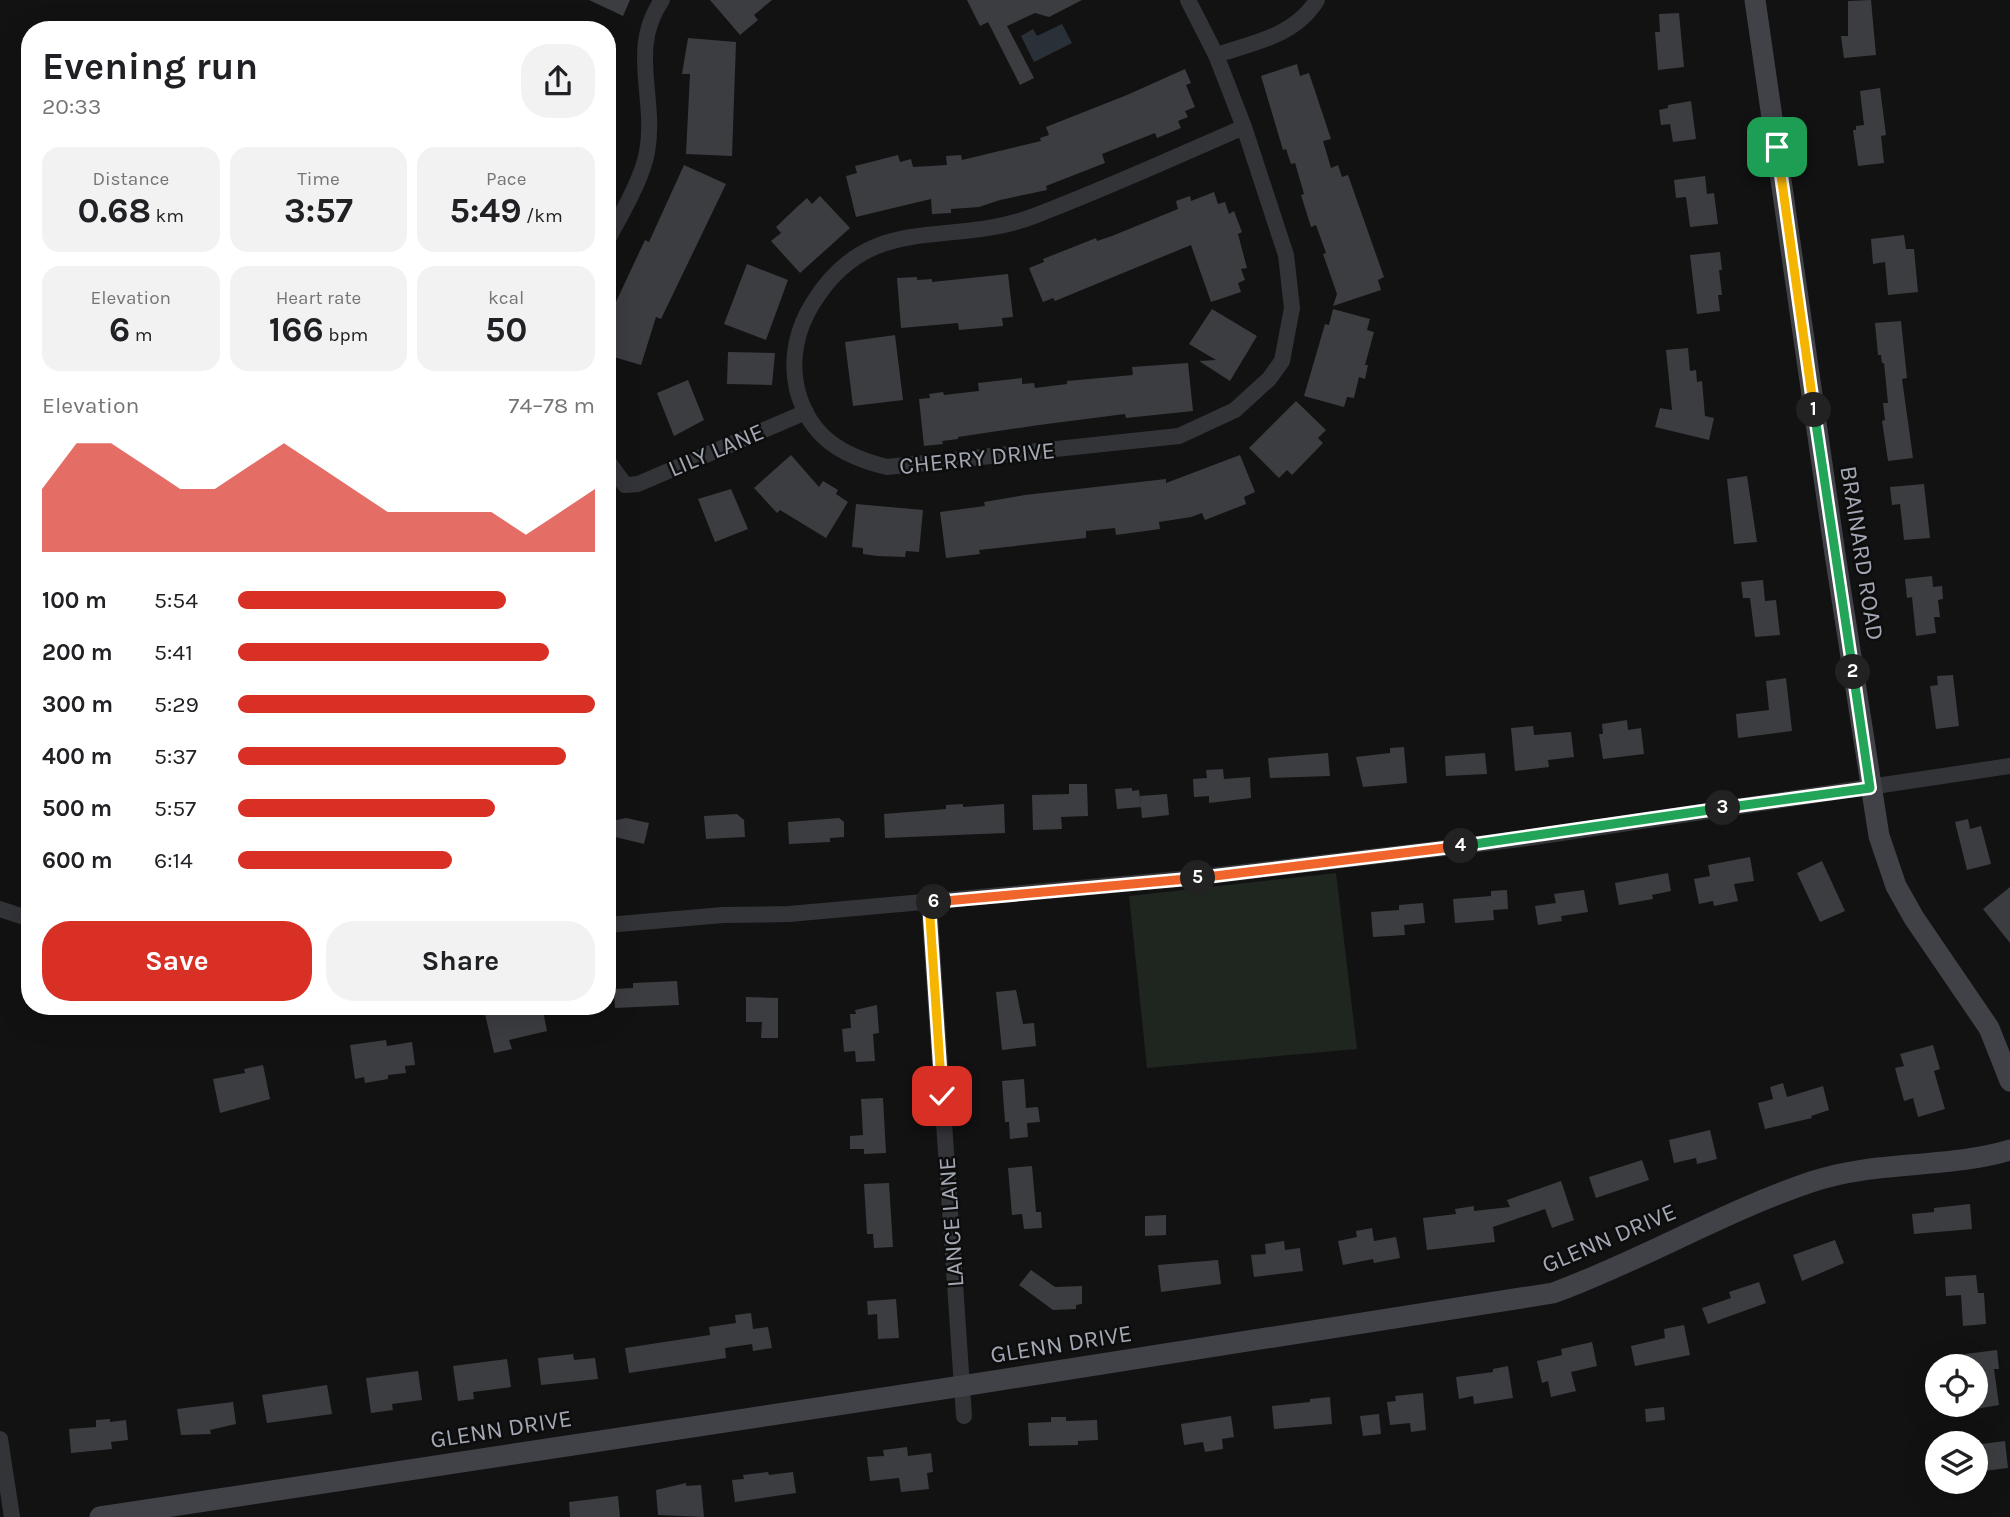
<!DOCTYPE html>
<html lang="en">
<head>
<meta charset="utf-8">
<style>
  :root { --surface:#fff; --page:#f2f2f2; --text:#202124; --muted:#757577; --accent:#d93025 }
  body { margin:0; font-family:Karla,sans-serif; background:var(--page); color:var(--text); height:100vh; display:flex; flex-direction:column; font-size:26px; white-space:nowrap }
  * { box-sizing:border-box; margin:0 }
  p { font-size:23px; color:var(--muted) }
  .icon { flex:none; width:38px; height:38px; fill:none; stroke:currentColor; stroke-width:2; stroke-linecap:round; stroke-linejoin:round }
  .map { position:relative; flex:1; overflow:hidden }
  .details { position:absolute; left:21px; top:21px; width:595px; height:994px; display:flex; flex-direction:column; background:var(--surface); border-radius:28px; box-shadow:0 7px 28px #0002 }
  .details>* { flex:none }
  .fabs { position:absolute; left:1925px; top:1354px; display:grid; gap:14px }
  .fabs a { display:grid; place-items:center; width:63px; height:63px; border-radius:50%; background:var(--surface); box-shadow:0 7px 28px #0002; font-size:35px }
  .pin { position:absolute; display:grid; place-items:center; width:60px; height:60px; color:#fff; margin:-30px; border-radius:14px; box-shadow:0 4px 10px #0006 }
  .km { position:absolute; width:35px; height:35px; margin:-18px; border-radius:50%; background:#222; color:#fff; font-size:19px; line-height:35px; text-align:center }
  .round { display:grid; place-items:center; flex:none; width:74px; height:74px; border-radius:28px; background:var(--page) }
  .head { display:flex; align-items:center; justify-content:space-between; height:119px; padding:0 21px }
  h1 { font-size:38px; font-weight:700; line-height:52px }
  .figures { display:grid; grid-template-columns:repeat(3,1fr); gap:10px; height:119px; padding:7px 21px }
  .figures div { display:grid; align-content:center; border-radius:18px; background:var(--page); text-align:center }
  .figures b { font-size:35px; font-weight:700 }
  .figures small { font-size:19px; font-weight:400 }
  .figures p { font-size:19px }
  .chart { height:196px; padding:14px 21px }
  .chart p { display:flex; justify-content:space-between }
  .chart svg { width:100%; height:126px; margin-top:7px; fill:var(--accent); opacity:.7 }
  .cta { display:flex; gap:14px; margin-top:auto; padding:14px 21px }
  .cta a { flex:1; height:80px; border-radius:28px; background:var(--accent); color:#fff; font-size:28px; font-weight:700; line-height:80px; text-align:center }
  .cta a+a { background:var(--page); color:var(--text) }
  ul { padding:0 21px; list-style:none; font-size:23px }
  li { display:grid; grid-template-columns:112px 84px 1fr; align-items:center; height:52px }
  li i { height:18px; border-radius:9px; background:var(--accent) }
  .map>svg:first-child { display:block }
</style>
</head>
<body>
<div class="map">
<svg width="2010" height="1517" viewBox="0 0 2010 1517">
  <rect width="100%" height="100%" fill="#121213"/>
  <!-- green -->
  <path fill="#1e261f" d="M1336 873 1357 1049 1147 1068 1129 896Z"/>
  <!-- water -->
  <path fill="#293037" d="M1062 24 1072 43 1034 62 1021 36 1033 29 1037 36Z"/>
  <!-- building -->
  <path fill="#3c3d40" d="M589 0H630L623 16Z
    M710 0H772L754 15 758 20 740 35Z
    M967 0H1082L1049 17 1035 13 1007 26 1034 78 1020 85 988 22 980 26Z
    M1871 0 1876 55 1844 58 1841 36H1848V1Z
    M1679 13 1684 67 1658 70 1655 32H1660L1659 14Z
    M688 38 736 42 732 156 686 154 690 74H682Z
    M1297 64 1300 76 1309 73 1331 139 1323 141 1331 168 1338 165 1342 177 1348 175 1384 277 1378 280 1381 290 1333 306 1337 294 1323 254 1326 253 1316 225 1311 227 1301 195 1304 194 1295 163 1291 164 1286 149 1283 150 1261 76Z
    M1185 69 1191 83 1186 85 1195 107 1185 111 1188 117 1178 121 1181 128 1157 138 1155 133 1102 154 1105 163 1046 186 1047 190 1000 200 979 207 951 209V213L932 214 931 199 856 217 846 176 857 173 855 166 898 155 900 162 911 159 913 167 947 165 946 156 961 155 962 160 1041 141 1040 138 1049 135 1046 127 1127 95Z
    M1880 88 1886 135 1881 136 1884 163 1858 166 1853 130H1856V126L1864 125 1860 91Z
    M1691 101 1696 139 1673 142 1670 124 1661 125 1659 110 1668 108V105Z
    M684 165 726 184 661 319 656 317 641 365 607 355V321L645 240 649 242Z
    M1705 176 1707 194 1714 193 1718 224 1690 227 1686 197 1676 198 1674 180Z
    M1214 192 1218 204 1225 202 1229 214 1234 211 1242 232 1238 234 1247 268 1241 269 1245 280 1238 283 1241 292 1211 302 1191 245 1055 301 1053 298 1043 302 1029 268 1044 262 1043 259 1096 238 1097 241 1112 236 1178 209 1176 201 1190 196 1191 201Z
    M820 196 850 228 800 273 771 241 781 233 776 227 797 207 807 198 812 204Z
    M1904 235 1906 249H1914L1918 292 1888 295 1885 262 1873 264 1871 239Z
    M1720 252 1722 270H1719L1722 295H1718L1720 311 1697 314 1690 255Z
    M747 264 788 280 766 340 724 324Z
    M1008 274 1013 317 1002 318 1003 326 959 330 958 323 901 328 897 278 917 277V280L932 279V282Z
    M1212 309 1257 336 1230 381 1199 361 1216 360 1189 344Z
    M1333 309 1370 319 1367 330 1374 332 1365 365H1368L1365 379 1359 377 1354 398 1347 397 1344 407 1304 396 1325 324 1329 325Z
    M1901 321 1907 378 1902 379 1913 458 1888 461 1882 421 1885 420 1883 403H1888L1884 363H1882L1881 355H1878L1875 323Z
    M895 335 903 400 853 406 845 342Z
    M1688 348 1690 371 1696 370 1697 382 1702 381 1705 416 1714 418 1709 440 1655 427 1660 408 1672 410 1666 350Z
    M728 352 775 353 772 385 727 384Z
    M1188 363 1193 411 1126 418 1125 414 1039 425 958 437V439L942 441 943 444 924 446 919 399 930 398 929 394 943 392 944 395 979 391 978 383 1022 378V384L1034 383 1035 388 1067 384V381L1133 375 1132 367Z
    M688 380 704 420 674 436 657 393Z
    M1296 401 1326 430 1318 438 1323 443 1292 475 1287 470 1279 478 1249 448Z
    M791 455 819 487 823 481 838 490 836 494 848 502 826 538 780 510 777 513 754 488Z
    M1240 455 1255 492 1244 497 1246 504 1205 520 1202 513 1191 517 1159 522 1160 529 1116 535 1115 528 1086 531V538L979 550 980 554 946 558 940 512 985 506 984 502 1025 495 1166 479V483Z
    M1747 476 1757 542 1734 544 1727 479Z
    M1924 484 1930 538 1904 540 1900 504 1892 505 1890 487Z
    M731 489 748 529 715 542 698 499Z
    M856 504 923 510 919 552 906 551 905 557 877 556 863 554V548L852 547Z
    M1932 576 1933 587 1942 586 1943 599 1938 600 1940 617H1934L1936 633 1916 636 1912 597 1907 598 1905 579Z
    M1763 580 1765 601 1776 600 1780 635 1755 637 1750 598H1743L1741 582Z
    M1953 675 1959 726 1936 729 1930 686 1938 685 1937 676Z
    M1786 678 1792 731 1738 738 1736 714 1769 710 1766 681Z
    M1627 720 1628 730 1641 728 1644 754 1603 759 1599 734H1603L1602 724Z
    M1533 726 1534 735 1571 732 1574 757 1548 760 1549 767 1515 771 1511 728Z
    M1404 747 1407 783 1363 787 1356 757 1390 753V748Z
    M1328 753 1330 776 1270 778 1268 758Z
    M1485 753 1487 774 1446 776 1445 756Z
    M1223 769 1224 779 1250 777 1251 798 1209 803V796L1194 797 1193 779 1207 778 1206 770Z
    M1069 784H1087L1088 816 1061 817 1062 829 1033 830 1032 795 1069 794Z
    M1132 788V791L1139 790 1141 807 1117 809 1115 789Z
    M1167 794 1169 815 1142 818 1140 796Z
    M963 804V807L1004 804 1005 833 885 838 884 814 946 809V805Z
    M737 814 744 820 745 837 706 839 704 816Z
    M626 818 649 823 644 844 607 835V822Z
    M839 818 844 822V837L830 838V842L789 844 788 822Z
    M1968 819 1970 829 1981 826 1991 864 1967 870 1955 822Z
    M1750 857 1754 881 1734 884 1738 901 1714 906 1713 901 1699 904 1694 879 1710 876 1708 865Z
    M1822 861 1845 911 1820 922 1797 873Z
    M1668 873 1671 891 1652 895 1653 899 1619 905 1615 883Z
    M2010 887V943L1983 909Z
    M1507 890 1508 909 1493 910 1494 920 1455 923 1453 899 1491 896V891Z
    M1584 890 1588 912 1561 916 1562 921 1538 925 1535 906 1556 903 1554 894Z
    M1423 903 1425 923 1404 925 1405 935 1373 937 1371 912 1399 910V905Z
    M677 981 679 1005 615 1008 614 989 633 988V983Z
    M1016 990 1023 1024 1034 1023 1036 1046 1002 1050 996 992Z
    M746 997 778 998V1038H761L762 1022H746Z
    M877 1005 879 1033 873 1034 875 1061 856 1062 855 1051 844 1052 842 1029 851 1028 850 1014H856L855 1010Z
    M516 1006H542L547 1031 509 1040 512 1049 494 1053 485 1014Z
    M386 1040 387 1046 412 1042 415 1065 405 1066 406 1073 388 1075V1079L365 1083 364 1077 355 1079 350 1045Z
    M1933 1045 1940 1069 1934 1071 1945 1109 1918 1117 1913 1098 1904 1101 1895 1068 1904 1066 1900 1054Z
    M263 1065 270 1099 220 1113 213 1079 245 1073 244 1069Z
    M1024 1079 1026 1108 1038 1107 1040 1122 1027 1123 1028 1137 1010 1139 1009 1122H1005L1002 1081Z
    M1783 1083 1787 1097 1823 1086 1829 1110 1811 1116 1812 1118 1765 1129 1758 1103 1773 1099 1770 1087Z
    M883 1098 886 1153 864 1154V1149H850V1136L863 1135 861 1099Z
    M1710 1130 1717 1159 1697 1164 1696 1158 1674 1163 1669 1140Z
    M1642 1160 1649 1180 1596 1198 1589 1177Z
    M1032 1166 1036 1212H1041L1042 1228 1024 1229 1022 1214 1012 1215 1008 1168Z
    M1561 1181 1574 1220 1552 1228 1545 1209 1493 1227 1495 1242 1427 1250 1423 1218 1456 1214 1455 1209 1474 1206V1211L1510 1207 1507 1200Z
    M889 1183 893 1247 874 1248 873 1234H867L864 1184Z
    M1970 1204 1972 1229 1914 1234 1912 1214 1934 1212V1208Z
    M1166 1215V1235L1145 1236V1216Z
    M1372 1228 1374 1241 1396 1237 1400 1258 1374 1263 1373 1259 1343 1265 1338 1241 1357 1237 1356 1231Z
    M1835 1240 1844 1263 1802 1281 1793 1255Z
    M1284 1241 1285 1250 1300 1248 1303 1271 1254 1277 1251 1255 1266 1254 1265 1244Z
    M1218 1260 1221 1284 1161 1292 1158 1265Z
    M1031 1270 1055 1287 1082 1286V1304L1076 1305V1309L1053 1310 1019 1285Z
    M1976 1275 1978 1293H1984L1986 1324 1963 1326 1961 1295 1946 1296 1945 1277Z
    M1759 1282 1766 1303 1708 1324 1702 1308 1731 1298 1729 1292Z
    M896 1299 899 1338 878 1339 877 1314 868 1315 867 1301Z
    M751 1313 753 1329 768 1327 772 1348 753 1351 752 1344 725 1348 726 1358 629 1373 625 1348 710 1335 709 1327 736 1323 735 1315Z
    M1684 1325 1690 1355 1635 1366 1631 1346 1665 1338 1664 1329Z
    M1592 1342 1597 1366 1571 1372 1576 1391 1551 1397 1548 1381 1542 1383 1537 1361 1562 1355 1561 1349Z
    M1997 1350 1999 1369H1994L1999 1405 1976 1409V1367H1967L1965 1354Z
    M573 1354 574 1360 595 1358 598 1379 541 1385 538 1358Z
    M507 1359 511 1387 473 1392 474 1399 458 1401 453 1366Z
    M1508 1366 1513 1398 1474 1404 1473 1396 1459 1399 1456 1377 1493 1372V1369Z
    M418 1371 422 1400 392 1404 393 1410 371 1413 366 1378Z
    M327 1385 332 1414 267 1423 262 1395Z
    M1423 1393 1426 1430 1411 1432 1410 1423 1390 1425 1387 1402 1396 1401 1395 1396Z
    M1330 1397 1332 1424 1274 1429 1272 1406 1310 1402V1399Z
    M233 1402 236 1424 210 1430 211 1434 181 1435 177 1409Z
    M1664 1407 1665 1420 1646 1422 1645 1409Z
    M1379 1414 1381 1434 1363 1436 1360 1416Z
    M1231 1416 1234 1437 1222 1439 1223 1449 1205 1452 1203 1442 1184 1445 1181 1424Z
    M1051 1417H1066V1421L1097 1420 1098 1440 1078 1441V1445L1029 1446 1028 1423 1051 1422Z
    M110 1419V1422L126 1420 128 1440 111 1442 112 1449 71 1453 69 1429 96 1427V1420Z
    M2005 1441 2008 1468 1976 1472V1450H1983L1982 1444Z
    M907 1447 908 1456 931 1453 933 1472 927 1473 929 1489 901 1492 899 1478 870 1481 867 1457 884 1456 883 1450Z
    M768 1472 769 1475 793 1472 796 1493 735 1502 732 1480 744 1479 743 1475Z
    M686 1483V1486L701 1485 704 1517 658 1515 656 1490Z
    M618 1496 620 1517H570L569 1502Z"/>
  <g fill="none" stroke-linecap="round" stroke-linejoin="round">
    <!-- street -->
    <path stroke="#333438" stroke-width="16" d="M1188 0 1216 55 1244 127 1286 255 1292 308 1282 361 1269 379 1235 410 1179 436 887 467C842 456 809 437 797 389 790 359 797 328 813 303 871 209 949 249 1034 216 1105 189 1175 157 1244 127
      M1216 55C1253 43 1295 36 1317 0
      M607 241C620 216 642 180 647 152 657 98 628 49 662 0
      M607 460 625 485 638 484 806 412
      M929 903 964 1416
      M0 909 30 919
      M607 925 723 915 789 914 1201 877 1521 839 2010 766
      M0 1439 12 1517"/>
    <!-- secondary -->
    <path stroke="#414248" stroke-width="21" d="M1755 0 1835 554 1879 836 1896 886 1914 918 1989 1028 2010 1081
      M100 1517 962 1386 1553 1293C1641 1261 1722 1212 1811 1182 1875 1160 1946 1169 2010 1150"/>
  </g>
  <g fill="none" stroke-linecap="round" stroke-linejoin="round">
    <defs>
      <path id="split-1" d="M1777 147 1814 410"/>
      <path id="split-2" d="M1814 410 1853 672"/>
      <path id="split-3" d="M1723 808 1870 788 1853 672"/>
      <path id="split-4" d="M1461 846 1723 808"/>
      <path id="split-5" d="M1198 878 1461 846"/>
      <path id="split-6" d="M934 902 1198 878"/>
      <path id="split-7" d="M934 902 929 903 942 1096"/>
    </defs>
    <!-- split-1 casing -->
    <use href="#split-1" stroke="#fff" stroke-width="14"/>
    <!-- split-2 casing -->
    <use href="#split-2" stroke="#fff" stroke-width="14"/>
    <!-- split-3 casing -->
    <use href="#split-3" stroke="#fff" stroke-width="14"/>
    <!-- split-4 casing -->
    <use href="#split-4" stroke="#fff" stroke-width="14"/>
    <!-- split-5 casing -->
    <use href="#split-5" stroke="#fff" stroke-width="14"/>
    <!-- split-6 casing -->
    <use href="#split-6" stroke="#fff" stroke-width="14"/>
    <!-- split-7 casing -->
    <use href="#split-7" stroke="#fff" stroke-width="14"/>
    <!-- split-1 -->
    <use href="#split-1" stroke="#f5b400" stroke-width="9"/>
    <!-- split-2 -->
    <use href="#split-2" stroke="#22a559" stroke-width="9"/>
    <!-- split-3 -->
    <use href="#split-3" stroke="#22a559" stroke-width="9"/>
    <!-- split-4 -->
    <use href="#split-4" stroke="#22a559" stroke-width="9"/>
    <!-- split-5 -->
    <use href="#split-5" stroke="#f0652b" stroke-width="9"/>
    <!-- split-6 -->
    <use href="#split-6" stroke="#f0652b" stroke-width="9"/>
    <!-- split-7 -->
    <use href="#split-7" stroke="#f5b400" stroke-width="9"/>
  </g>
  <g text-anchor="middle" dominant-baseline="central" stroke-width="5" stroke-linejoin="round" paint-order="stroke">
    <!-- street labels -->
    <g font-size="24" fill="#a3a8b4" stroke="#0d0d0e">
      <text transform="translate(716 450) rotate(-23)">LILY LANE</text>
      <text transform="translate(977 458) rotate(-6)">CHERRY DRIVE</text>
      <text transform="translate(1862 553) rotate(81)">BRAINARD ROAD</text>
      <text transform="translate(951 1222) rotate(-94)">LANCE LANE</text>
      <text transform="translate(1609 1238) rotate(-23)">GLENN DRIVE</text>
      <text transform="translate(1061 1344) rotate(-9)">GLENN DRIVE</text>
      <text transform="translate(501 1429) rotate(-9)">GLENN DRIVE</text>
    </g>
  </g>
</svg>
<div class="fabs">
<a><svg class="icon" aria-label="locate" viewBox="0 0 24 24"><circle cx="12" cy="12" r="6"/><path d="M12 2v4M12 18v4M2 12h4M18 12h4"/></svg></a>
<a><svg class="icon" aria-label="layers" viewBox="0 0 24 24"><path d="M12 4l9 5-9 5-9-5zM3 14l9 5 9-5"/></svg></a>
</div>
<div class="pin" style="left:1777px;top:147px;background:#1e9e55"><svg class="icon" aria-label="arrive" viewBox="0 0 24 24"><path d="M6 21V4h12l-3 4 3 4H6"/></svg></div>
<div class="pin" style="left:942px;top:1096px;background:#d93025"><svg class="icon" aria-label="check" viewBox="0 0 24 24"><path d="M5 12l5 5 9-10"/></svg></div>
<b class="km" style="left:1814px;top:410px">1</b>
<b class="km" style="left:1853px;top:672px">2</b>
<b class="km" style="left:1723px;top:808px">3</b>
<b class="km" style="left:1461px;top:846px">4</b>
<b class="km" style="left:1198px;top:878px">5</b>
<b class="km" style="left:934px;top:902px">6</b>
<section class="details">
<div class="head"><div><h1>Evening run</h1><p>20:33</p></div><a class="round"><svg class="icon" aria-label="share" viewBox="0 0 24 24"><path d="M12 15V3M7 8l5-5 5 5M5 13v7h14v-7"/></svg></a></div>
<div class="figures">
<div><p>Distance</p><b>0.68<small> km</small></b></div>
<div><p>Time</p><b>3:57</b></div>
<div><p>Pace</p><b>5:49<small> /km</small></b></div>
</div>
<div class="figures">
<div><p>Elevation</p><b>6<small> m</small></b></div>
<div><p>Heart rate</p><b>166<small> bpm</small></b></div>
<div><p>kcal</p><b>50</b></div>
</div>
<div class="chart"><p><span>Elevation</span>74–78 m</p>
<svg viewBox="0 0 160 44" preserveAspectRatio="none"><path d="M0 44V22L10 6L20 6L30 14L40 22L50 22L60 14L70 6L80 14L90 22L100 30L110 30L120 30L130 30L140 38L150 30L160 22V44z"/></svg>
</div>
<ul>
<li><b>100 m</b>5:54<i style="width:75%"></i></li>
<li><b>200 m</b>5:41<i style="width:87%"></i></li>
<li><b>300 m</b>5:29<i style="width:100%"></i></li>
<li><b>400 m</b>5:37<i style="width:92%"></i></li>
<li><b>500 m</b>5:57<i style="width:72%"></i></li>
<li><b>600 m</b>6:14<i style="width:60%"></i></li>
</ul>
<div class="cta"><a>Save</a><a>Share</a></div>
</section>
</div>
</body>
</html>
